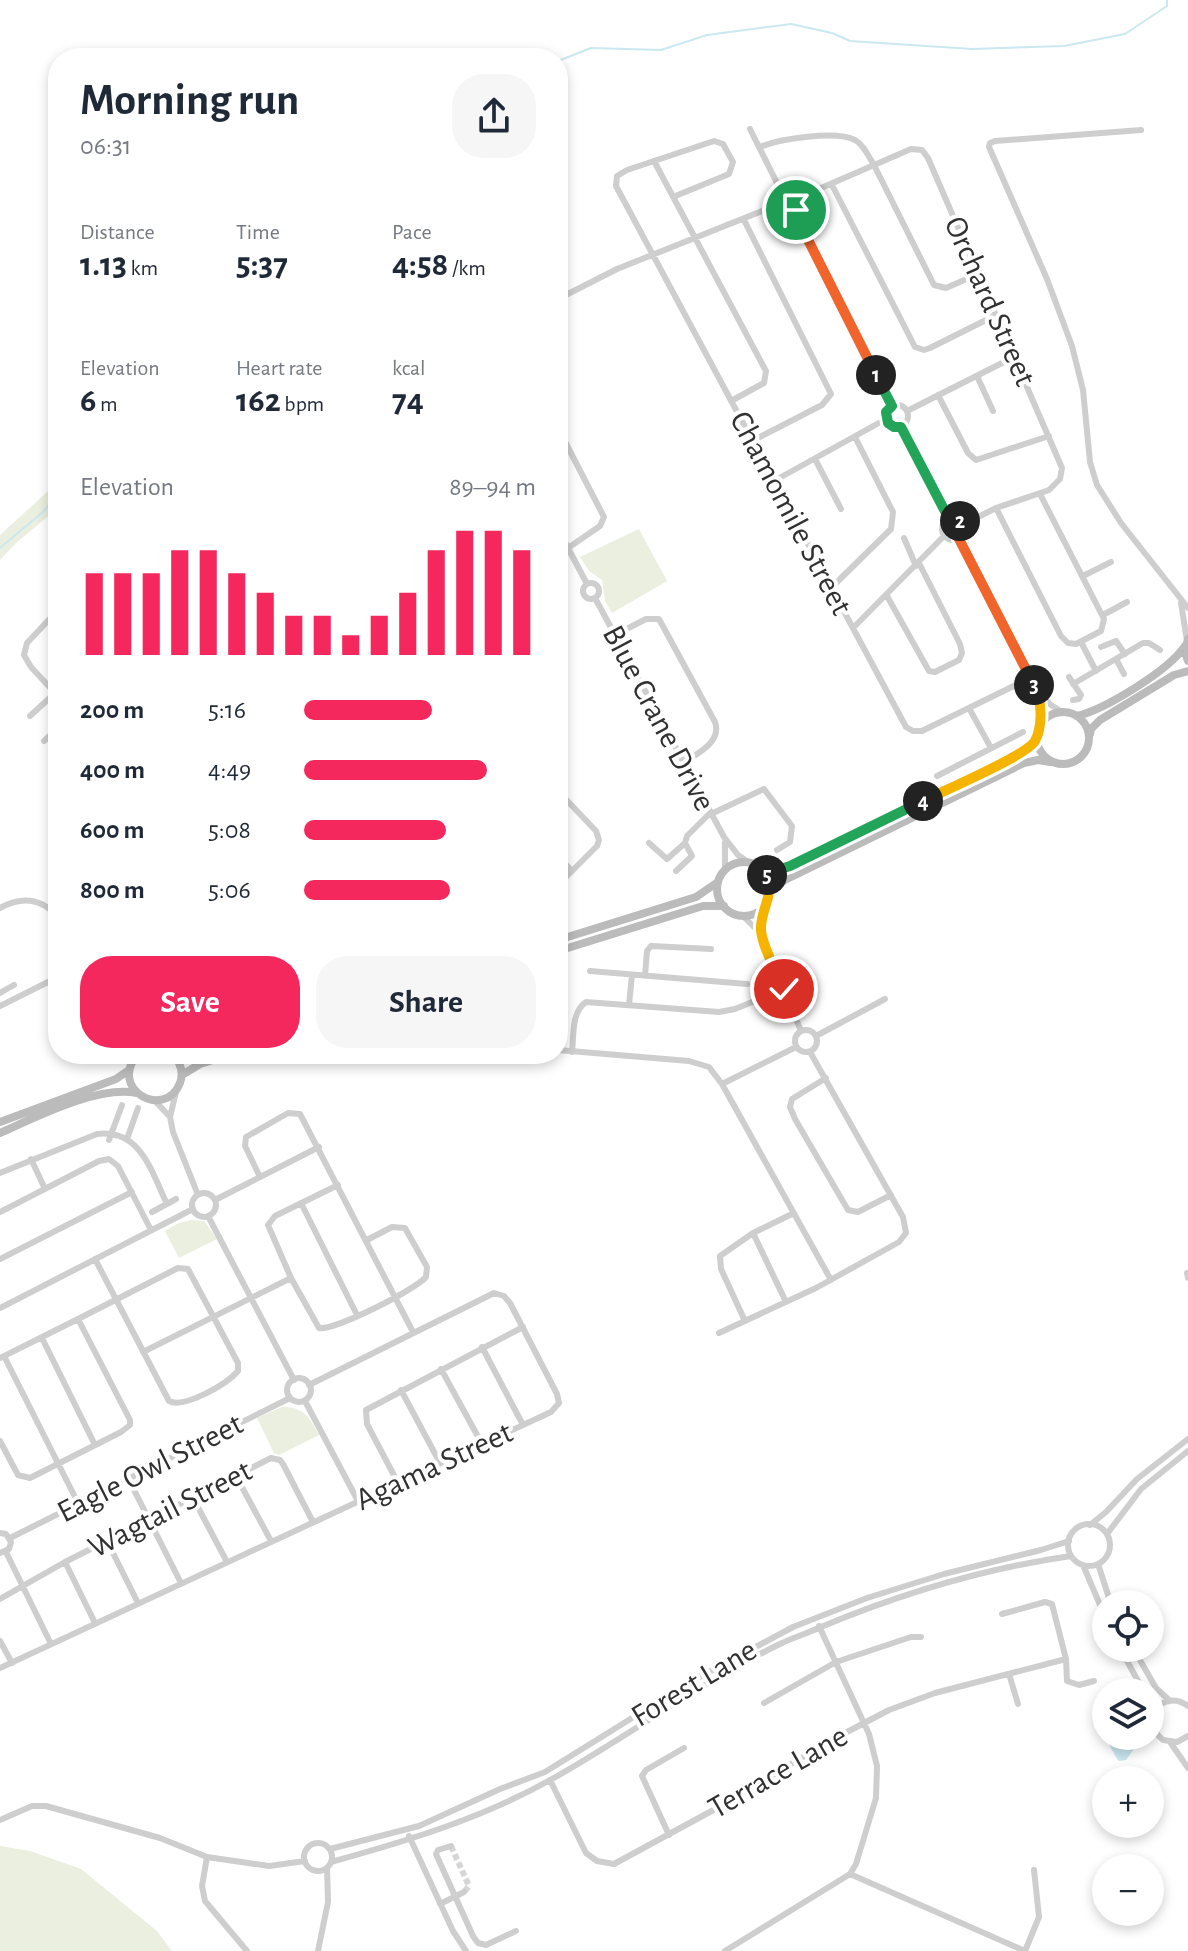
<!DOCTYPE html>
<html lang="en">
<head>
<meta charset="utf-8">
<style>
  :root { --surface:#fff; --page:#f6f6f7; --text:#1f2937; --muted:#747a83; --accent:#f4285d }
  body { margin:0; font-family:"Alegreya Sans",sans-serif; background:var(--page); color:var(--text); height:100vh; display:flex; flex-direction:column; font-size:30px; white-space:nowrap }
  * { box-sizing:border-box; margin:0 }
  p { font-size:26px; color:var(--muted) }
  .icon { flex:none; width:44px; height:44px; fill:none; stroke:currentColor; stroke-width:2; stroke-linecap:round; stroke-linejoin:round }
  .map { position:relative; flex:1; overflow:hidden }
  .drawer { position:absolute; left:48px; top:48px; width:520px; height:1016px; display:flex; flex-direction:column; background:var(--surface); border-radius:32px; box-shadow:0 4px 12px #0003 }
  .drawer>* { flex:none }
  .fabs { position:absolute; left:1092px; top:1590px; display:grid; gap:16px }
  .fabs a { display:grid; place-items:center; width:72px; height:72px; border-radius:50%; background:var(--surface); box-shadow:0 4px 12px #0003; font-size:40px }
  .pin { position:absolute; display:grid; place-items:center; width:68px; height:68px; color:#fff; margin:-34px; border:4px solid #fff; border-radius:50%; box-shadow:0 2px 8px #0007 }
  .km { position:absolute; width:40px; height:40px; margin:-20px; border-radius:50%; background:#222; color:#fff; font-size:22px; line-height:40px; text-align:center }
  .round { display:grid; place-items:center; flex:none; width:84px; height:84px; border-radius:32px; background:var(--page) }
  .head { display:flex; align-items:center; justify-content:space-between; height:136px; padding:0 32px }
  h1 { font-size:44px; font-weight:700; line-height:60px }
  .stats { display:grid; grid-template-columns:repeat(3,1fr); gap:12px; height:136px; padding:8px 32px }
  .stats div { display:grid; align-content:center }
  .stats b { font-size:34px; font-weight:700 }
  .stats small { font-size:22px; font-weight:400 }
  .stats p { font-size:22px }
  .chart { height:224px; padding:16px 32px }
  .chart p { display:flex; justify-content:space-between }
  .chart svg { width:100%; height:144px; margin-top:8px; stroke:var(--accent); stroke-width:6 }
  .primary-button { display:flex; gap:16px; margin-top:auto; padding:16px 32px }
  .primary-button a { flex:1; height:92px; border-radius:32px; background:var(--accent); color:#fff; font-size:32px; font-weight:700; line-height:92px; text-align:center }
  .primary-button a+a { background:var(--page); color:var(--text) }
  ul { padding:0 32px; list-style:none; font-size:26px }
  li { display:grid; grid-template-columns:128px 96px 1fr; align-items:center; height:60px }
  li i { height:20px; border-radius:10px; background:var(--accent) }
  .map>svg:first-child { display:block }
</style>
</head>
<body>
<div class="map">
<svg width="1188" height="1951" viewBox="0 0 1188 1951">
  <rect width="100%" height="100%" fill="#fff"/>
  <!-- green -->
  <path fill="#eaefdf" d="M58 482V508L16 543 0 560V535Z
    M639 529 667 581 612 613 605 601 602 580 589 571 580 557Z
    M191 1220 204 1221 217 1239 179 1258 165 1231 179 1223Z
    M282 1407C302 1406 310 1417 319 1435L279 1455 274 1453 257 1418Z
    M0 1846 30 1851 81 1869 157 1931 172 1951H0Z"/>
  <!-- water -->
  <path fill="#cae8f0" d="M1106 1722V1736H1137L1139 1742 1126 1760 1119 1761C1114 1756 1108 1740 1102 1732Z"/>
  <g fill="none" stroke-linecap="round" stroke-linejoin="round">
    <!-- stream -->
    <path stroke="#cae8f0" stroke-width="2" d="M558 61 591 48 661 50 707 35 791 24 832 33 850 41 972 49 1064 46 1125 34 1167 6V0
      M0 548 44 511 58 495"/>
    <!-- street-tunnel -->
    <path stroke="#d6d6d6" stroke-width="6" stroke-dasharray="6 3" stroke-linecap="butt" d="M451 1846 469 1886 464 1892"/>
    <!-- street -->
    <path stroke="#cecece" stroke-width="6" d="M750 129 782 193
      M1141 130 995 141 990 143 989 147 1047 279 1072 346 1083 390 1090 462 1097 485 1121 523 1188 608
      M760 147C779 139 836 130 855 140 864 145 868 156 874 165L934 285 946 288 978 274
      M654 161 766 371 764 383 731 401
      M832 185 915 347 924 350 930 348 996 315
      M777 202a11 11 0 1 1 22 0a11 11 0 1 1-22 0Z
      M673 197 729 174 733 162 723 144 714 141 627 170 617 176 616 186 906 727 913 731H922L1030 678
      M798 198 911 149 922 150 928 158 1062 468 1060 479 1049 490 996 508 964 524
      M794 212 892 406
      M744 220 831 394 822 405 752 441
      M558 299 617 269 777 205
      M977 376 993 411
      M938 395 968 453 976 460 1049 436
      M886 416a11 11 0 1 1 22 0a11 11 0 1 1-22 0Z
      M907 411 1014 357
      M901 427 949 519
      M558 428 604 517 600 526 568 548
      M815 459 841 509
      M774 481 886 419
      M996 508 1061 636 1068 643 1076 644 1101 631 1104 619 1040 494
      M942 529a11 11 0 1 1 22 0a11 11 0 1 1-22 0Z
      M558 529 587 584
      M904 538 916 566
      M959 539 1038 692 1051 705 1062 712
      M1083 576 1111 562
      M583 591a8 8 0 1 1 16 0a8 8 0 1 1-16 0Z
      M831 588 891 529 893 512 855 437
      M887 596 929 671 935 672 959 660 962 653 960 644 919 563
      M595 598 724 837 738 855 748 862
      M1181 603 1187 641
      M58 610 27 643 24 655 31 667 55 693 58 690
      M1103 615 1127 602
      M853 628 944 536
      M615 635 646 619H659L715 722C722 742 698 753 683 763
      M1081 642 1096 671
      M1101 647 1116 641 1125 654
      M1116 659 1124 674
      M1069 677 1081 695 1079 699 1073 700
      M1073 684 1143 643H1149L1160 650
      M1039 696 1040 724
      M969 708 991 748
      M30 716 55 693
      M44 741 58 728
      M937 776 1023 732
      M558 791 596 831 599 840 597 846 558 885
      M711 814 764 789 792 826 790 842 777 850
      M725 842V870
      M649 843 667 859 685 843
      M558 856 572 871
      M676 871 692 856 685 843 687 836 710 813
      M0 908C22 896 41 898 58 917
      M742 915 761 934 801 1031
      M761 934 765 905
      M590 971 747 984
      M645 976 647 951 651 946 711 949
      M0 993 14 985
      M629 1005 632 975
      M0 1006 50 981
      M795 1041a11 11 0 1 1 22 0a11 11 0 1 1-22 0Z
      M816 1036 885 999
      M558 1050 689 1061 709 1067 722 1084 831 1280
      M572 1052C574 1036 571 1012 586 1002L719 1012 735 1009 784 989
      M826 1078 792 1099 790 1107 795 1119 848 1210 858 1212 891 1195
      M722 1084 796 1047
      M176 1092 170 1117 173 1132 198 1195
      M154 1100 170 1117
      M127 1139 138 1108
      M109 1140 122 1105
      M31 1159 45 1189
      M0 1173 97 1134C141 1129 151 1171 167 1204
      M260 1177 245 1146 246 1137 288 1113 300 1114 413 1332
      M338 1185 275 1216 268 1225 291 1278 319 1328C334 1331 415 1290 426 1277L427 1267 405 1228 392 1227 367 1240
      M192 1205a12 12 0 1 1 24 0a12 12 0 1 1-24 0Z
      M215 1200 319 1147
      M301 1203 357 1315
      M0 1212 99 1161 109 1159 118 1166 151 1230
      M152 1212 176 1199
      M208 1216 294 1380
      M753 1233 786 1302
      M0 1259 132 1192
      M1187 1273 1188 1278
      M0 1308 193 1209
      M78 1319 178 1268 188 1269 238 1363V1371C227 1384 184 1409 169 1401L95 1259
      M745 1321 721 1269 720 1256 753 1233 794 1213
      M719 1333 816 1288 899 1242 906 1233 903 1217 810 1052
      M42 1338 95 1445
      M482 1347 523 1425
      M143 1352 291 1278
      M4 1356 78 1503
      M0 1358 78 1319 130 1420V1425L121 1432 30 1478 18 1475 0 1441
      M441 1369 482 1444
      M287 1390a12 12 0 1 1 24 0a12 12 0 1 1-24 0Z
      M401 1390 440 1463
      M305 1401 358 1501
      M236 1476 271 1541
      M128 1478 181 1583
      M398 1483 367 1424 366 1410 523 1327
      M193 1498 227 1562
      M1068 1545a21 21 0 1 1 42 0a21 21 0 1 1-42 0Z
      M1090 1525 1106 1512 1137 1479 1188 1439
      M0 1533 6 1534 11 1542 9 1549 0 1553
      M1107 1534 1141 1489 1188 1451
      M10 1538 290 1398
      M107 1541 138 1603
      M6 1552 51 1644
      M65 1562 95 1623
      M1098 1564 1111 1604
      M1083 1565 1106 1619
      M0 1599 65 1562 271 1458 280 1460 283 1464 313 1522
      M1002 1614 1045 1602 1052 1604 1066 1659 1067 1681 1079 1685 1094 1681
      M0 1641 12 1663
      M1120 1648 1144 1692
      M1133 1648 1156 1688 1170 1701
      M0 1668 551 1412 559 1403 557 1394 510 1303 504 1296 494 1293 309 1385
      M1009 1674 1018 1704
      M764 1703 836 1662 911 1637H921
      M1188 1706C1163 1688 1138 1719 1163 1740L1177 1742 1188 1736
      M1170 1742 1188 1768
      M550 1780 586 1853 597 1861 614 1864 730 1801 826 1743 889 1710 935 1693 1066 1659
      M0 1820 32 1806H46L160 1838 207 1857 269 1866 305 1861
      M669 1835 642 1776 646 1770 684 1748
      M409 1836 453 1931 466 1951
      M304 1857a14 14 0 1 1 28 0a14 14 0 1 1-28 0Z
      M451 1846 438 1850 436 1854 473 1936 478 1943 486 1945 516 1931
      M330 1849 419 1826 500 1789 545 1772 690 1682 793 1627 867 1598 944 1574 1041 1550 1069 1541
      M207 1857 202 1886 205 1901 247 1951
      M331 1862C407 1841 483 1818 552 1779 630 1735 701 1682 782 1643 795 1637 808 1633 821 1627 900 1594 986 1568 1071 1556
      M850 1874 1025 1951 1039 1917 1034 1870
      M440 1904 464 1892
      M318 1951 328 1902 327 1868
      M725 1951 850 1874 856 1864 876 1798 877 1766 869 1734 819 1626"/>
    <!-- secondary -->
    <path stroke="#bbb" stroke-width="8" d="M1188 639 1185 652 1188 661
      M1037 738a26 26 0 1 1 52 0a26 26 0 1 1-52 0Z
      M1077 716C1106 709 1169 670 1185 646
      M1090 734 1091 729 1100 720 1174 675 1188 671
      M717 889a27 27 0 1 1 54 0a27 27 0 1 1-54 0Z
      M762 868 782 869 802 861 1020 753 1036 740
      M770 892 785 880 1024 763 1038 760 1050 762
      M558 940 696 897 718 882
      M558 951 703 906H724
      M138 1054C107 1089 165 1121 180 1083 184 1072 180 1062 173 1054
      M175 1055 196 1054
      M182 1075 200 1064 232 1054
      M0 1122 116 1079 129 1070
      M0 1133C36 1117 98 1085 137 1093"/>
  </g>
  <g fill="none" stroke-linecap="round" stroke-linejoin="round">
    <defs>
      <path id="split-1" d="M796 210 794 212 876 375"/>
      <path id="split-2" d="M876 375 892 406 886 412 888 423 894 427H901L949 519 960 521"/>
      <path id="split-3" d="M960 521 965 531 959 539 1034 685"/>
      <path id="split-4" d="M923 801C943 791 1026 756 1035 741 1043 726 1042 700 1034 685"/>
      <path id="split-5" d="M767 875 762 868 775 871 790 866 923 801"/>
      <path id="split-6" d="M767 875C775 895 760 910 761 930 762 946 777 973 784 989"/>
    </defs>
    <!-- split-1 casing -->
    <use href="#split-1" stroke="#fff" stroke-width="16"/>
    <!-- split-2 casing -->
    <use href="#split-2" stroke="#fff" stroke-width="16"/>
    <!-- split-3 casing -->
    <use href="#split-3" stroke="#fff" stroke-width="16"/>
    <!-- split-4 casing -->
    <use href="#split-4" stroke="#fff" stroke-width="16"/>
    <!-- split-5 casing -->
    <use href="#split-5" stroke="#fff" stroke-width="16"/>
    <!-- split-6 casing -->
    <use href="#split-6" stroke="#fff" stroke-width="16"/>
    <!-- split-1 -->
    <use href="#split-1" stroke="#f0652b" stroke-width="10"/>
    <!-- split-2 -->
    <use href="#split-2" stroke="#22a559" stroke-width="10"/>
    <!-- split-3 -->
    <use href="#split-3" stroke="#f0652b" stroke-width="10"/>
    <!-- split-4 -->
    <use href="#split-4" stroke="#f5b400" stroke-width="10"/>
    <!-- split-5 -->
    <use href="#split-5" stroke="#22a559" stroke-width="10"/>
    <!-- split-6 -->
    <use href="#split-6" stroke="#f5b400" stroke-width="10"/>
  </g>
  <g text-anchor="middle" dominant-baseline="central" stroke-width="8" stroke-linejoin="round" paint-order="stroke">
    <!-- street labels -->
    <g font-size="32" fill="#313131" stroke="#fff">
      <text transform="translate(990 301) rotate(66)">Orchard Street</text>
      <text transform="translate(791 513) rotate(62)">Chamomile Street</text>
      <text transform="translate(659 718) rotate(62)">Blue Crane Drive</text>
      <text transform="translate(434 1466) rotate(-25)">Agama Street</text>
      <text transform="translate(150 1468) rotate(-27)">Eagle Owl Street</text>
      <text transform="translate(170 1509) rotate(-27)">Wagtail Street</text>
      <text transform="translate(694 1683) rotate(-31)">Forest Lane</text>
      <text transform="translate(778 1772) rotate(-30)">Terrace Lane</text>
    </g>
  </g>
</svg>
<div class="fabs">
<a><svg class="icon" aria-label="locate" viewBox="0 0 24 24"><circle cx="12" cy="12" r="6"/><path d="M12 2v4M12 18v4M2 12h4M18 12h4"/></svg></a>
<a><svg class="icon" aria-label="layers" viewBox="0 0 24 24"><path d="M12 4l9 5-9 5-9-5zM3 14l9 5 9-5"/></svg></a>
<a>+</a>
<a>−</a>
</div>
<div class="pin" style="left:796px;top:210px;background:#1e9e55"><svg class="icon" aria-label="arrive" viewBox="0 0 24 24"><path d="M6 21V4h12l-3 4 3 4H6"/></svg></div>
<div class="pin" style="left:784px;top:989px;background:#d93025"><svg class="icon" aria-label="check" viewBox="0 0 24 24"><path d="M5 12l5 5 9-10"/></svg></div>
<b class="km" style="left:876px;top:375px">1</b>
<b class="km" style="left:960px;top:521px">2</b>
<b class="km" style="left:1034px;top:685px">3</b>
<b class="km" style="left:923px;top:801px">4</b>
<b class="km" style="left:767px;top:875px">5</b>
<section class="drawer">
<div class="head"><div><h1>Morning run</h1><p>06:31</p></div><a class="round"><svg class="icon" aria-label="share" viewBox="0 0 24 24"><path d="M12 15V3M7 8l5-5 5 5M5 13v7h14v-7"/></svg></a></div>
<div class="stats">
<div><p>Distance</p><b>1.13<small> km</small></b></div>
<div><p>Time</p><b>5:37</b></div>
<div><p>Pace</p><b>4:58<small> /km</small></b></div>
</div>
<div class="stats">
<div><p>Elevation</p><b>6<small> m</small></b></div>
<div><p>Heart rate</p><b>162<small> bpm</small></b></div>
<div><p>kcal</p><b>74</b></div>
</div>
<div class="chart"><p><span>Elevation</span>89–94 m</p>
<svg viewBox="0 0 160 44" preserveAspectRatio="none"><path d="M5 44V19M15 44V19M25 44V19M35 44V12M45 44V12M55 44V19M65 44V25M75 44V32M85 44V32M95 44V38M105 44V32M115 44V25M125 44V12M135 44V6M145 44V6M155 44V12"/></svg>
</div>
<ul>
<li><b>200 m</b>5:16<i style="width:55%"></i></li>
<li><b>400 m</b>4:49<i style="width:79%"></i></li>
<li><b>600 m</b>5:08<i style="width:61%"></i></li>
<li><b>800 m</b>5:06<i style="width:63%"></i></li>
</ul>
<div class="primary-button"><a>Save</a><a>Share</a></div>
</section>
</div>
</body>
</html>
